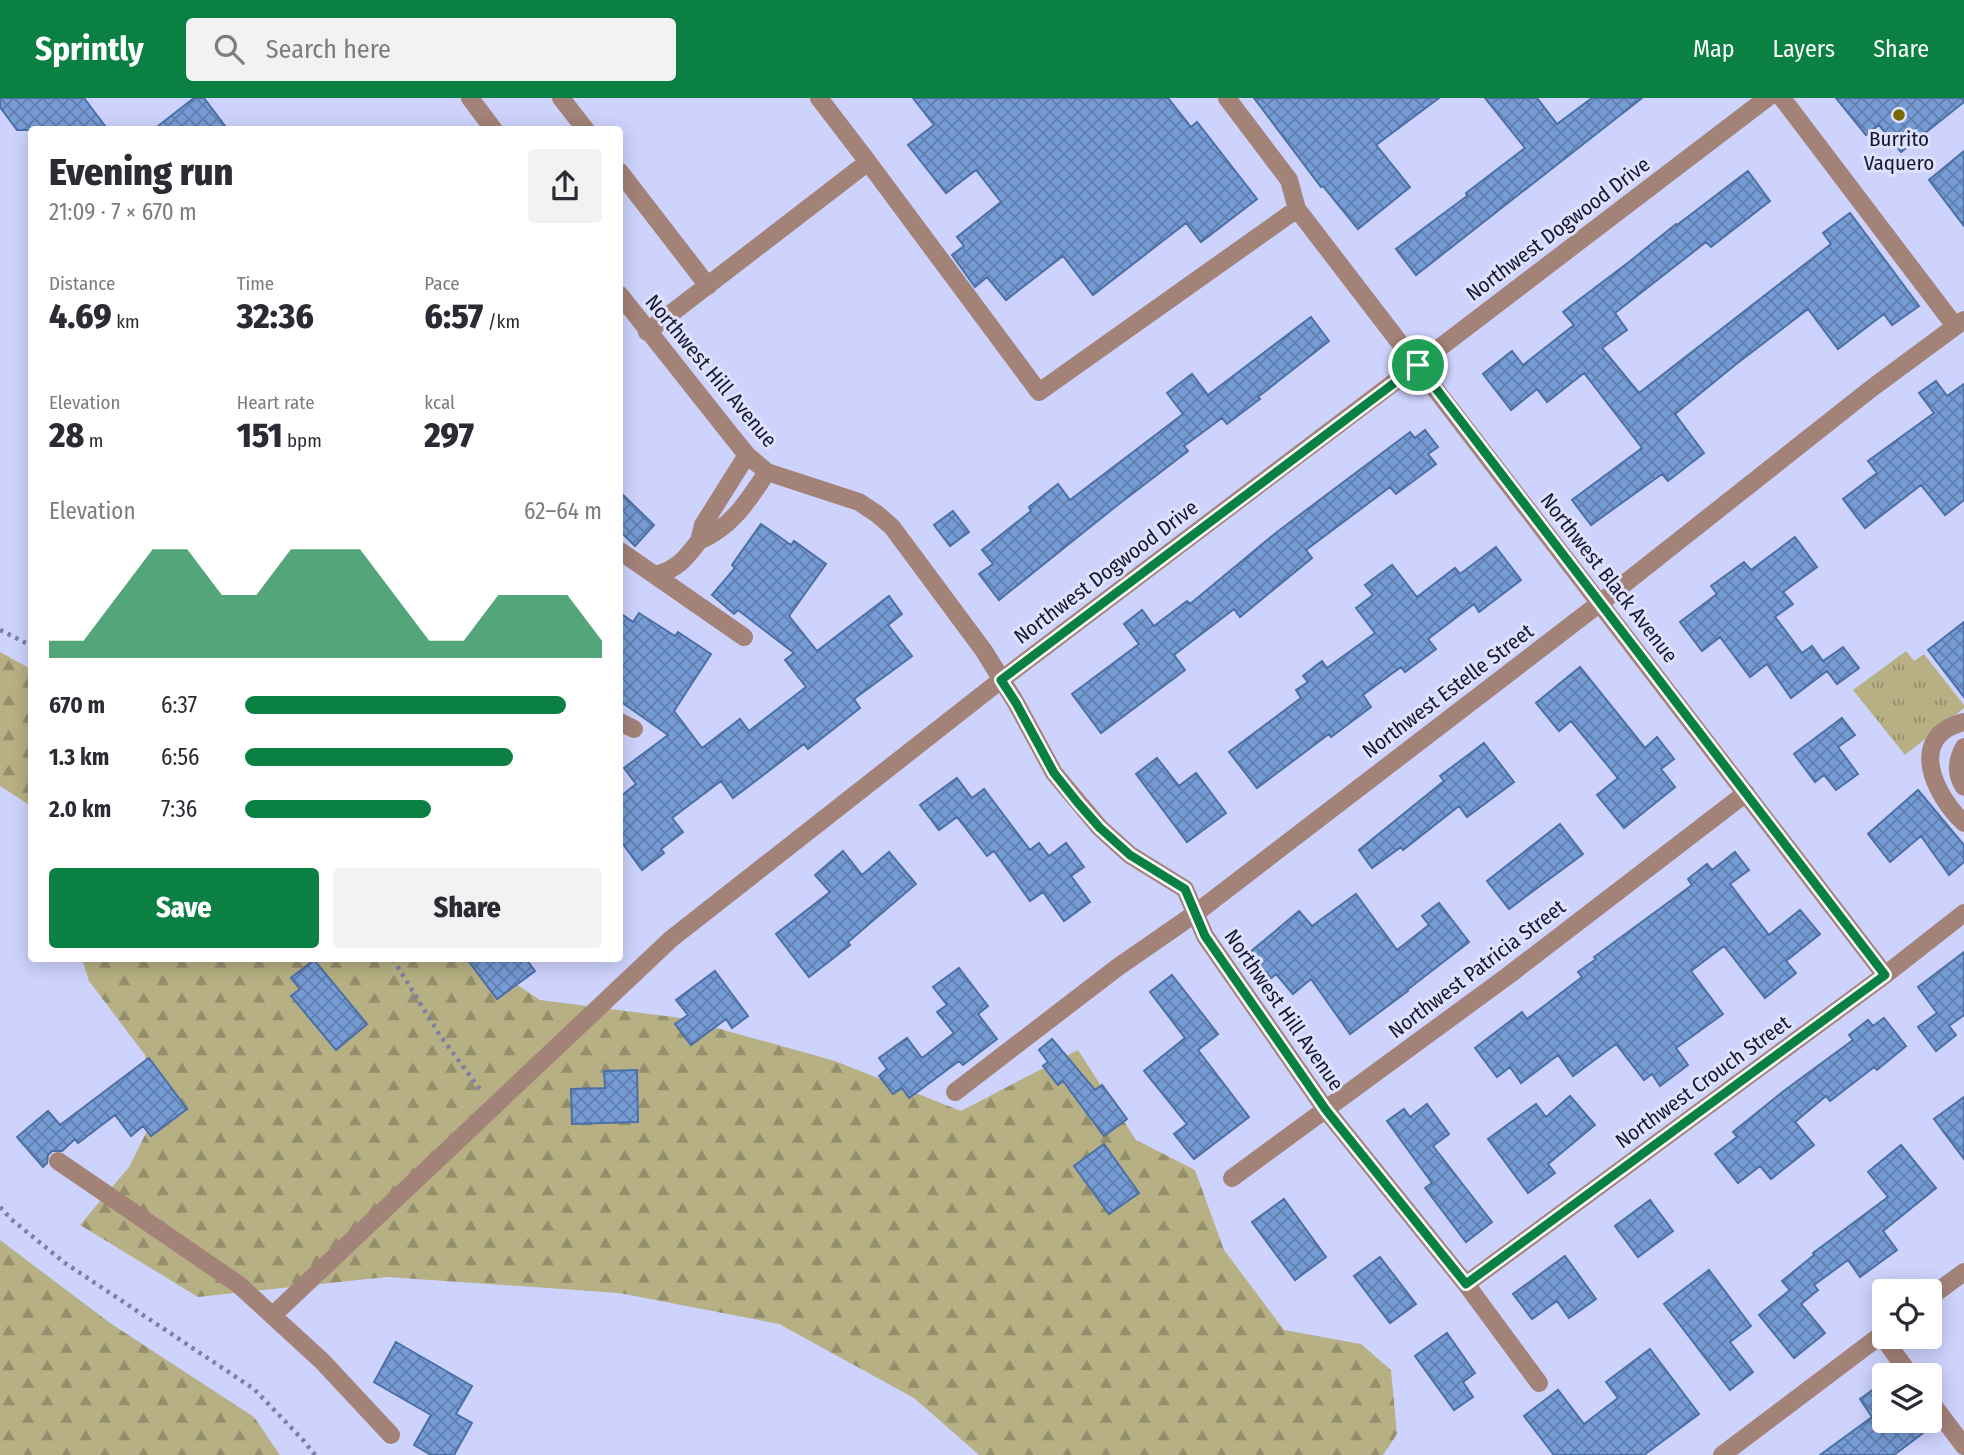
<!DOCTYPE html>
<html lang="en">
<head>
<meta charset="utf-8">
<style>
  :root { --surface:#fff; --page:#f2f2f3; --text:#2b2b33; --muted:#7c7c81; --accent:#0b8043 }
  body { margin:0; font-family:"Fira Sans Condensed",sans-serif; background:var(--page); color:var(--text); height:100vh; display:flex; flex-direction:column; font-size:26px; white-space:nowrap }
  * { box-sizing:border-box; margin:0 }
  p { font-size:23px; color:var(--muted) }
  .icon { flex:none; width:38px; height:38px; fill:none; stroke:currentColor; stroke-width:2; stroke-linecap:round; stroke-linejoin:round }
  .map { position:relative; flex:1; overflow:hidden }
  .panel { position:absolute; left:28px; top:28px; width:595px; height:836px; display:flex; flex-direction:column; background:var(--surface); border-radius:7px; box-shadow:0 4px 18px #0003 }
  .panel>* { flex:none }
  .buttons { position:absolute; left:1872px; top:1181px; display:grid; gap:14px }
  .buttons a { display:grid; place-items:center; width:70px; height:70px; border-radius:7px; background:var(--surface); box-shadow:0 4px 18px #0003; font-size:35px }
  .pin { position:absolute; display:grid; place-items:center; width:60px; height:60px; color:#fff; margin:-30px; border:4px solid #fff; border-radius:50%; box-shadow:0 2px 7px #0007 }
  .round { display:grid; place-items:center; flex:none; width:74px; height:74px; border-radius:7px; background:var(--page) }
  .headline { display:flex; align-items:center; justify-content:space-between; height:119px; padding:0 21px }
  h1 { font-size:38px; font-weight:800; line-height:52px }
  .stats { display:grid; grid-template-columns:repeat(3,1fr); gap:10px; height:119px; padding:7px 21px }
  .stats div { display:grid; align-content:center }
  .stats b { font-size:35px; font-weight:800 }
  .stats small { font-size:19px; font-weight:400 }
  .stats p { font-size:19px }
  .chart { height:196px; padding:14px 21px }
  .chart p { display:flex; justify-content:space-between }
  .chart svg { width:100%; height:126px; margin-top:7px; fill:var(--accent); opacity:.7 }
  .button { display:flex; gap:14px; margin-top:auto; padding:14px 21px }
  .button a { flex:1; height:80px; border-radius:7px; background:var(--accent); color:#fff; font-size:28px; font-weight:800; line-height:80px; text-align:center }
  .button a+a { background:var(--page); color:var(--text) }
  ul { padding:0 21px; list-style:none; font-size:23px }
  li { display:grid; grid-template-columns:112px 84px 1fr; align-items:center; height:52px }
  li i { height:18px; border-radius:9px; background:var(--accent) }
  header { display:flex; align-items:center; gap:42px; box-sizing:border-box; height:98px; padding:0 35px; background:var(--accent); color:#fff }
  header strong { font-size:33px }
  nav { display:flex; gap:38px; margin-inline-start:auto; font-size:24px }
  .search { width:490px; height:63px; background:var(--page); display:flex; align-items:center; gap:18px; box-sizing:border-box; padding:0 24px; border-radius:7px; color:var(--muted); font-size:26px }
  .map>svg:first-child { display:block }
</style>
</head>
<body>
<header>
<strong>Sprintly</strong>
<div class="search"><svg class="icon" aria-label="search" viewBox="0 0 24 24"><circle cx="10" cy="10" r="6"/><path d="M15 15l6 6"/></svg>Search here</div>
<nav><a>Map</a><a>Layers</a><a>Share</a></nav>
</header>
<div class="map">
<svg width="1964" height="1357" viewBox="0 0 1964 1357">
  <defs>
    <pattern id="grass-tufts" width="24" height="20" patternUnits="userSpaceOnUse" patternTransform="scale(1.75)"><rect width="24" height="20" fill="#b7b084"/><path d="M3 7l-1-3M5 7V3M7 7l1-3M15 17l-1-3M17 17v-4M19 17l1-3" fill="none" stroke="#948e6c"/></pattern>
    <pattern id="forest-firs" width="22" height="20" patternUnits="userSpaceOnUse" patternTransform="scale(1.75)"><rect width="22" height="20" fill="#b7b084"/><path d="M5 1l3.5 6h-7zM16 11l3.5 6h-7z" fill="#948e6c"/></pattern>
    <pattern id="building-cross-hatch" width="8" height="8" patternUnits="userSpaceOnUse" patternTransform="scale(1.75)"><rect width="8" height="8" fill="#769cd6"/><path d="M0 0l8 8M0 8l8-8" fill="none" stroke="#607eae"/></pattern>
  </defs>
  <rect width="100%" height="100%" fill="#ced3fd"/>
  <!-- grass -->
  <path fill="url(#grass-tufts)" d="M1906 553 1914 563 1924 556 1964 607V610L1905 657 1853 592Z"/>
  <!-- forest -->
  <path fill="url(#forest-firs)" d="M0 554 31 571V708L0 688Z
    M82 861H478L540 902 681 920 835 963 961 1013 1078 952 1136 1042 1195 1072 1224 1152 1284 1232 1361 1246 1391 1272 1397 1336 1383 1357H979L914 1300 779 1226 619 1195 387 1179 198 1199 80 1127 129 1069 152 1023 145 957 89 883Z
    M0 1142 110 1225 254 1319 280 1357H0Z"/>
  <!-- building -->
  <path fill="url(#building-cross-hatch)" stroke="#4c6fa6" stroke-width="2" d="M0 0H84L108 32H17L0 9Z
    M194 0H204L228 32H153Z
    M913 0H1168L1191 29 1197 24 1257 101 1201 144 1186 125 1093 197 1063 158 1006 202 987 179 975 189 952 157 964 148 957 139 1001 104 976 72 946 95 908 47 934 27Z
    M1254 0H1439L1376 47 1410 89 1358 131 1323 88 1321 89Z
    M1485 0H1537L1557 26 1592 0H1642L1416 177 1396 151 1467 98 1466 95 1525 50Z
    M1836 0H1964V4L1901 54 1879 27 1866 37Z
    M1964 53V128L1929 82Z
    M1748 73 1770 103 1711 149 1706 144 1615 215 1627 232 1602 250 1639 295 1831 146 1823 135 1850 115 1919 208 1892 227 1884 216 1838 251 1808 211 1735 267 1675 316 1704 355 1668 383 1662 376 1591 427 1572 402 1642 350 1584 275 1547 304 1537 291 1511 312 1483 276 1512 253 1523 267 1574 227 1563 214 1629 164 1676 126 1677 127Z
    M1311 219 1329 243 1258 299 1260 301 1227 326 1222 320 1184 348 1188 353 1115 409 999 502 979 476 993 466 982 452 1031 413 1029 409 1058 386 1070 402 1183 316 1167 295 1192 276 1208 297Z
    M1936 283 1947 298 1964 286V402L1945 417 1921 387 1865 430 1843 401 1877 375 1868 363 1934 315 1919 295Z
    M1425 332 1438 349 1428 356 1436 366 1396 396 1390 389 1306 452 1312 460 1240 519 1234 511 1174 557 1185 572 1101 635 1072 596 1139 546 1124 526 1142 512 1154 528 1187 503 1190 506 1277 434 1410 334 1415 340Z
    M620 394 654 427 635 448 620 433Z
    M953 413 969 434 950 448 934 427Z
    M761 426 791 447 794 443 826 466 789 518 817 553 889 498 902 516 888 527 912 558 854 601 860 610 808 651 804 646 733 700 721 683 672 720 683 734 661 751 664 755 642 772 620 742V699L636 686 624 670 668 637 620 603V515L633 524 639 515 675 538 678 534 711 556 674 613 702 650 740 621 749 633 806 589 785 562 794 555 738 512 734 516 712 497 735 470 732 467Z
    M1795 439 1817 469 1783 494 1793 506 1775 519 1802 555 1812 548 1823 563 1843 549 1859 570 1837 586 1827 573 1791 600 1767 566 1750 579 1720 539 1702 553 1680 524 1717 496 1711 488 1744 464 1751 472Z
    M1496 449 1521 482 1479 514 1474 506 1428 541 1436 551 1405 574 1401 569 1363 597 1371 609 1331 639 1329 636 1257 690 1229 654 1301 600 1296 592 1308 584 1303 578 1322 563 1327 570 1375 535 1356 510 1373 497 1365 487 1392 467 1417 499 1455 470 1460 476Z
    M1964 524V599L1928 552Z
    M1580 569 1645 650 1657 639 1674 661 1661 671 1675 689 1624 730 1597 697 1618 680 1571 623 1559 633 1536 605Z
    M1842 620 1855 637 1838 649 1858 676 1836 692 1824 677 1815 684 1794 656Z
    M1484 645 1514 684 1467 719 1459 708 1403 752 1401 749 1372 770 1359 752 1444 683 1440 678Z
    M1157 660 1179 688 1196 675 1226 715 1187 744 1136 676Z
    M957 680 972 700 984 691 1030 752 1039 745 1049 758 1066 745 1084 769 1071 778 1090 804 1064 823 1043 794 1030 803 994 753 987 758 957 719 939 732 920 707Z
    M1918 692 1964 747V764L1949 777 1921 738 1890 764 1868 736Z
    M1560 726 1583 756 1509 811 1487 783Z
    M843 753 862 777 889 754 916 786 848 844 850 847 809 879 776 836 830 794 815 777Z
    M1735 754 1749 772 1730 786 1769 837 1800 812 1820 836 1786 863 1796 875 1765 900 1724 848 1691 873 1723 916 1676 950 1688 967 1660 988 1652 976 1644 982 1616 946 1573 978 1558 957 1521 985 1510 969 1497 979 1475 950 1522 914 1527 921 1582 879 1578 874 1596 861 1594 859 1692 787 1688 781 1707 766 1712 772Z
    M1356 796 1397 852 1429 827 1422 818 1439 805 1469 844 1407 892 1408 893 1350 936 1311 881 1293 896 1276 876 1269 882 1248 856 1299 813 1312 828Z
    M1964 854V917L1949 928 1956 937 1936 953 1918 929 1937 915 1918 889Z
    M467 861H526L535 873 497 901Z
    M314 862 367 926 336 952 291 898 300 891 291 880Z
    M959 870 988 908 978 916 997 941 963 967 959 963 909 1000 902 990 893 996 879 978 887 971 879 960 907 940 922 960 954 935 937 914 947 907 933 889Z
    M715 873 748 918 732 930 726 921 691 947 675 926 688 917 676 902Z
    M1172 877 1218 936 1198 952 1249 1019 1194 1061 1174 1036 1187 1026 1144 973 1185 940 1150 894Z
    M1884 920 1906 948 1877 972 1874 969 1830 1003 1826 998 1795 1024 1814 1047 1771 1081 1760 1068 1738 1085 1715 1056 1737 1039 1733 1034 1785 992 1853 942 1849 937 1868 922 1873 928Z
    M1052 941 1095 992 1102 987 1127 1021 1104 1038 1063 983 1058 987 1043 968 1048 964 1039 952Z
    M149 960 187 1011 151 1038 143 1028 131 1038 115 1017 78 1045 75 1041 62 1053H52L48 1057 47 1065 43 1069 17 1039 48 1013 60 1027Z
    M637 972 638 1024 572 1026 571 991 605 990 604 973Z
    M1570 998 1595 1027 1548 1066 1555 1075 1528 1095 1488 1041 1536 1006 1546 1019Z
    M1964 999V1061L1934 1021Z
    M1427 1006 1449 1036 1433 1048 1492 1124 1466 1144 1425 1090 1432 1085 1387 1023 1404 1011 1410 1019Z
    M1104 1046 1139 1095 1109 1116 1074 1068Z
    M1901 1047 1936 1090 1883 1133 1897 1152 1860 1179 1848 1162 1814 1187 1818 1192 1801 1206 1825 1235 1794 1260 1759 1217 1790 1192 1782 1183 1814 1157 1813 1155 1888 1099 1868 1074Z
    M1284 1101 1326 1159 1295 1182 1252 1124Z
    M1650 1102 1673 1133 1638 1159 1615 1128Z
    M1565 1158 1596 1201 1569 1220 1557 1203 1532 1221 1513 1196Z
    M1380 1159 1416 1206 1390 1225 1354 1178Z
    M1709 1172 1751 1228 1730 1244 1753 1274 1730 1292 1664 1206Z
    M1447 1235 1475 1275 1463 1284 1473 1299 1454 1312 1415 1258Z
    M396 1244 472 1288 456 1316 472 1325 454 1357H431L414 1347 431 1317 374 1284Z
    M1650 1251 1699 1316 1644 1357H1554L1524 1318 1558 1292 1584 1326 1618 1300 1606 1284Z
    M1885 1283V1323H1914L1923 1335 1894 1357H1820L1872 1319 1860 1301Z"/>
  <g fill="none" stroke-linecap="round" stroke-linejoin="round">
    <!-- path -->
    <path stroke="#7c80a2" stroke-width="4.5" stroke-dasharray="3.5 5" stroke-linecap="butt" d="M0 532 32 548
      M393 861 439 936 482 994
      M0 1109 11 1121 65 1165 254 1291 303 1342 315 1357"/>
    <!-- minor -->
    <path stroke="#a38278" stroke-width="18" d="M470 0 494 32
      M561 0 586 32
      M819 0 868 64
      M1227 0 1289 82 1297 111 1885 877
      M1782 0 1955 228
      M620 74 708 188
      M620 197 730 336 747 357 767 374 859 404 877 416 892 429 984 553 1016 605 1054 675 1100 730 1130 757 1185 791 1205 838 1326 1012 1466 1186 1539 1285
      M647 234 868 64 1039 294 1297 111
      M747 357 703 427 699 443C732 429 748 403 767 374
      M620 453 744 539
      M655 477C677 472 686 460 699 443
      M620 624 634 631
      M1964 624C1906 638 1934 697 1964 725
      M1964 649C1957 662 1955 676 1964 689
      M955 994 1118 869 1196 815 1600 505 1872 290 1964 222
      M58 1063 238 1186 322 1263 391 1337
      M1232 1080 1509 877 1746 695
      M1466 1186 1885 877 1964 815
      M1930 1199 1964 1174
      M273 1217 671 841 1001 582 1417 267 1767 0
      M1881 1237 1911 1278
      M1930 1303 1964 1348
      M1722 1357 1885 1234"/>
  </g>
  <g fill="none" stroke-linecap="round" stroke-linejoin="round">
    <defs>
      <path id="route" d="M1418 267 1885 877 1466 1186 1326 1012 1205 838 1185 791 1130 757 1100 730 1078 705 1054 675 1016 605 1001 582Z"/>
    </defs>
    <!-- route casing -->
    <use href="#route" stroke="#fff" stroke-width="14"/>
    <!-- route -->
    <use href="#route" stroke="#0b8043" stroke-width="9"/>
  </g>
  <!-- markers -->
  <circle fill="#786800" stroke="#dee2fe" stroke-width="2.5" cx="1899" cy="17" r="7"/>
  <g text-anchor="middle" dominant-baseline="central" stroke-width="6" stroke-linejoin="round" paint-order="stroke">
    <!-- poi labels -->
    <g font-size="21" fill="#161830" stroke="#dee2fe">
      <text x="1899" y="41">Burrito<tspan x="1899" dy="24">Vaquero</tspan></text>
    </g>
    <!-- street labels -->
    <g font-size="21" fill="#161830" stroke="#dee2fe">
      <text transform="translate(1558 131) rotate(-37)">Northwest Dogwood Drive</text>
      <text transform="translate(711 273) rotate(50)">Northwest Hill Avenue</text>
      <text transform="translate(1106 474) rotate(-37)">Northwest Dogwood Drive</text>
      <text transform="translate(1609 480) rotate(52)">Northwest Black Avenue</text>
      <text transform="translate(1448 593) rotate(-37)">Northwest Estelle Street</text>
      <text transform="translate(1477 871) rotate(-37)">Northwest Patricia Street</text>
      <text transform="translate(1284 912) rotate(55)">Northwest Hill Avenue</text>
      <text transform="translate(1703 984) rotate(-36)">Northwest Crouch Street</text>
    </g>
  </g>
</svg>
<div class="buttons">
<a><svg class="icon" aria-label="locate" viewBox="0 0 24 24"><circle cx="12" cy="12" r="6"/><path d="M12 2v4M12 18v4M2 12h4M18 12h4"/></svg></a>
<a><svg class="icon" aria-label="layers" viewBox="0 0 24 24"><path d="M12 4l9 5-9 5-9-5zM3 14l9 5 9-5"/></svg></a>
</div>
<div class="pin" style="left:1418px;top:267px;background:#1e9e55"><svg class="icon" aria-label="arrive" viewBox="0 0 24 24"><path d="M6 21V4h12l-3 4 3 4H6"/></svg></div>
<section class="panel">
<div class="headline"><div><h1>Evening run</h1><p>21:09 · 7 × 670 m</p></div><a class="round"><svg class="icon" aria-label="share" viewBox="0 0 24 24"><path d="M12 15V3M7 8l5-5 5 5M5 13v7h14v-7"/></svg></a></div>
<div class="stats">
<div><p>Distance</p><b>4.69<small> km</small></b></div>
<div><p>Time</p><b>32:36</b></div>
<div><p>Pace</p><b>6:57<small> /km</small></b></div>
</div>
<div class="stats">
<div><p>Elevation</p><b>28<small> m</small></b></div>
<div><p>Heart rate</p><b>151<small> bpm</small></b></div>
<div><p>kcal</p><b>297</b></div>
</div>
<div class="chart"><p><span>Elevation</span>62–64 m</p>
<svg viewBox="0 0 160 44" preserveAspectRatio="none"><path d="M0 44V38L10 38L20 22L30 6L40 6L50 22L60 22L70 6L80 6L90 6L100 22L110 38L120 38L130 22L140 22L150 22L160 38V44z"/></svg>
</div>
<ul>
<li><b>670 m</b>6:37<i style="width:90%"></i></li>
<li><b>1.3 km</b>6:56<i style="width:75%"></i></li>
<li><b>2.0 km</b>7:36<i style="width:52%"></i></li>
</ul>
<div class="button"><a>Save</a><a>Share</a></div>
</section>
</div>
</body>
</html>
